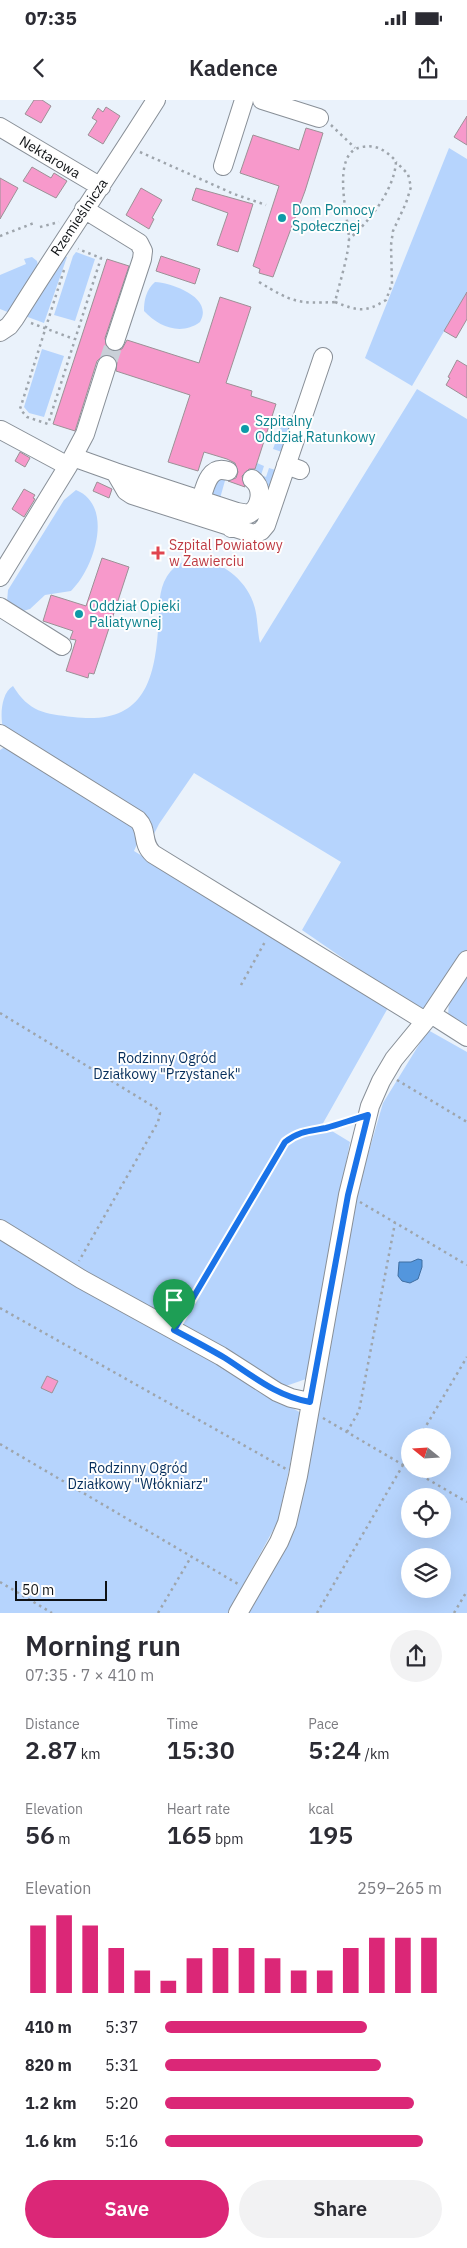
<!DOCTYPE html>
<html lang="en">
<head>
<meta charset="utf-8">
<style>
  :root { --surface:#fff; --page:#f2f2f3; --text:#2b2b33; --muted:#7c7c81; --accent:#db2777 }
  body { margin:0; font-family:"IBM Plex Sans",sans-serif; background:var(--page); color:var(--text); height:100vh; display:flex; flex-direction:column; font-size:19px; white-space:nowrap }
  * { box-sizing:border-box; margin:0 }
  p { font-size:16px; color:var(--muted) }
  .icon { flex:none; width:28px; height:28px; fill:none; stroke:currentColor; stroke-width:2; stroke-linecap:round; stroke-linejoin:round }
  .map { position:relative; height:1513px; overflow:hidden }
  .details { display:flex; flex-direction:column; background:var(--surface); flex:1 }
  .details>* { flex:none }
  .needle { width:32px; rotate:288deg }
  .controls { position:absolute; left:401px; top:1328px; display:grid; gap:10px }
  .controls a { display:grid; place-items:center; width:50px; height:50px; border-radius:50%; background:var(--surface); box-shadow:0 5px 20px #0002; font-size:25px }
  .scale { position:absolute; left:15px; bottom:12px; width:92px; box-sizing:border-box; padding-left:5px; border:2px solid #0f1215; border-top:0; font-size:14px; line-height:18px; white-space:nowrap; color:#0f1215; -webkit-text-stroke:4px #fefefe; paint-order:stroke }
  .pin { position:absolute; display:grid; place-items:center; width:42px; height:42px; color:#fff; margin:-51px -21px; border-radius:50% 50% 50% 0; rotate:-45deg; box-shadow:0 0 5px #0007 }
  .pin .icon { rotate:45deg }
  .round { display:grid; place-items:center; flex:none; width:52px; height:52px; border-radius:26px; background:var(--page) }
  .head { display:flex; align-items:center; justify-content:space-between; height:85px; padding:0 25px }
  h1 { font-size:28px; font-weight:600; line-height:38px }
  .metrics { display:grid; grid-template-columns:repeat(3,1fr); gap:8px; height:85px; padding:5px 25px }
  .metrics div { display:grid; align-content:center }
  .metrics b { font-size:25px; font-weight:600 }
  .metrics small { font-size:14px; font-weight:400 }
  .metrics p { font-size:14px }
  .chart { height:140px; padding:10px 25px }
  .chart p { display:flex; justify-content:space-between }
  .chart svg { width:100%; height:90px; margin-top:5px; stroke:var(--accent); stroke-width:6 }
  .button { display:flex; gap:10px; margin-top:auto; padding:10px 25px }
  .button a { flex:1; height:58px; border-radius:30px; background:var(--accent); color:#fff; font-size:20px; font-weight:600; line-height:58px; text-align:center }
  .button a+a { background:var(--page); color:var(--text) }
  ul { padding:0 25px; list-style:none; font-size:16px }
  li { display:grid; grid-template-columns:80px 60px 1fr; align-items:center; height:38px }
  li i { height:12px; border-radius:6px; background:var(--accent) }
  .status { display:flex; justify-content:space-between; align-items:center; height:35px; padding:0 25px; background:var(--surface); direction:ltr }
  .status svg { height:14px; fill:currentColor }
  header { display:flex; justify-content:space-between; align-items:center; height:65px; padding:0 25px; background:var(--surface); font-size:22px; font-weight:600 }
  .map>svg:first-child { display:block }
</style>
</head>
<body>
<div class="status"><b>07:35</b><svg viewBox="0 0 49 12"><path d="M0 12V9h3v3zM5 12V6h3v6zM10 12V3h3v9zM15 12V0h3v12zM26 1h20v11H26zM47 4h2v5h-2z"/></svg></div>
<header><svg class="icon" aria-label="back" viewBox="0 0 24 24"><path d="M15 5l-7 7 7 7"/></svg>Kadence<svg class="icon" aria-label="share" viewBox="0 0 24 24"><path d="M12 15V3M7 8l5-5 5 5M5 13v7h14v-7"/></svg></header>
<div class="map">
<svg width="467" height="1513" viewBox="0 0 467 1513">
  <rect width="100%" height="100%" fill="#eaf2fb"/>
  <!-- green -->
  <path fill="#b6d4fd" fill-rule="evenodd" d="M449 48 467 59V192L412 286 365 258Z
    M76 152 95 159 75 221 54 215 73 156Z
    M64 156 67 157 44 223 25 216Z
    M32 157 37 161 38 166 10 213 0 209V175L26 164 24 159Z
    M155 182C173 183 214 198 200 222 181 236 159 227 144 211 144 200 146 190 155 182Z
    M42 249 64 256 44 317 29 313 24 307Z
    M417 289 467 319V850L434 902 426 911 418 910 302 830 341 762 194 673 159 724 151 740 138 742 134 751 389 906 322 1025 350 1042 306 1279 283 1287 0 1121V650L11 643C9 638 5 633 3 628 0 616 1 593 13 586 29 612 45 614 73 617 139 625 154 588 158 530 159 515 158 496 164 482 185 437 241 467 253 502 258 515 257 530 260 543Z
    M282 324 293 328 285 353 273 349Z
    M257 363 264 366 261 375 266 377 269 368 279 371 260 418 251 423 248 422 253 375Z
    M226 377 219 402 210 399 212 381Z
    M76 390C115 406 94 469 71 491L45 495 30 509 23 511 7 502 8 490 64 400Z
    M467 869V929L448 917 449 898Z
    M428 930 467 952V1513H246L295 1430 355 1099 383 1003ZM410 1336H442V1369H410ZM410 1396H442V1429H410ZM410 1456H442V1489H410Z
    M0 1137 301 1313 278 1421 228 1513H0Z"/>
  <!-- water -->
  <path fill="#5396dd" stroke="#3f6ea1" d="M418 1159 422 1160V1167L418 1179 410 1183 402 1181 398 1176 399 1162H411Z"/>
  <!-- building -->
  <path fill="#f799cb" stroke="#9c9196" d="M34 0H42L51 6 41 23 25 14Z
    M106 7 120 16 103 44 88 35 97 21 92 18 98 8 103 12Z
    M467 16V45L454 37Z
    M306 28 323 33 305 91 273 177 259 173 260 169 253 166 279 86 240 73 253 35 299 50Z
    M32 67 51 78 54 73 67 81 56 98 23 81Z
    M0 78 18 88 0 119Z
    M141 88 162 100 152 118 154 119 149 129 126 115Z
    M196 88 253 104 238 152 217 145 228 113 192 100Z
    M161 156 200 169 195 184 156 171Z
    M107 159 129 166 105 238 107 248 112 251 122 249 127 240 199 263 220 197 251 207 226 283 252 291 251 296 276 304 255 369H249L242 376 245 387 228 381 236 378 238 372 235 363 227 359 204 352 198 371 168 362 190 295 116 271 117 262 111 255H104L97 261 75 331 53 324Z
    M467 192V219L456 238 444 231Z
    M457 260 467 266V298L446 285 450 278 448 277Z
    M20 352 30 358 25 367 15 361Z
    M97 382 112 389 109 398 93 391Z
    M24 389 35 395 33 398 35 399 24 417 12 409Z
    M102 458 129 467 94 574 89 573 88 578 66 571 76 540 70 539 73 531 43 521 51 495 86 506Z
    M47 1276 58 1281 52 1293 41 1288Z"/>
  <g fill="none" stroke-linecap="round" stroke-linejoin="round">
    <!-- minor-tunnel -->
    <path stroke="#c9d0d8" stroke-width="18" stroke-dasharray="18 9" stroke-linecap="butt" d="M107 265 115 241"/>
    <defs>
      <path id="minor" d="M262 0 319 18
        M0 27 101 87
        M223 66 244 0
        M84 109 139 143 143 151 142 159 115 241
        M0 232 9 226 15 218C61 144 110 73 156 0
        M1 330 68 366
        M73 357 115 372 126 391 132 395 254 434 261 431 266 425 323 257
        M286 365 300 370
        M115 372 237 412 231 428
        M201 400C205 386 209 365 228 371
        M237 412 249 414C261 407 264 388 252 379
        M0 477 68 366 85 334 107 265
        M0 507 62 546
        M0 634 138 720C148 730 141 743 153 754L425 921
        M431 914 467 937
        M0 1129 81 1179 221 1256 277 1292 291 1298 310 1302
        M238 1513 279 1442 287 1423 298 1376 348 1095 370 1006 381 981 394 959 431 914 467 860"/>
    </defs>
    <!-- minor casing -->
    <use href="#minor" stroke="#888f97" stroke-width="20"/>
    <!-- path -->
    <path stroke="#9ea5ac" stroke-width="2.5" stroke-dasharray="2.5 4" stroke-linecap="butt" d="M331 25 355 48
      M140 52 234 94 266 105
      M40 127 59 122
      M0 136 34 123
      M64 170 20 309 27 317 48 324 101 158 78 149
      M259 182C292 202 297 204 335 202 339 185 349 154 349 138 348 115 330 52 362 47 377 44 386 51 396 61 395 89 369 122 349 139
      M335 202C358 211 365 213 386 200L392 184 391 145 393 131 406 103 411 87 408 74 396 62
      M31 223 74 239
      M241 885 266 840
      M0 913 156 1008 160 1013 158 1022 79 1161
      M397 980 467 1022
      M360 1102 467 1165
      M0 1208 286 1369
      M181 1218 285 1041C303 1028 331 1026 353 1020
      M323 1318 410 1369
      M347 1332 359 1311 395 1123
      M420 1336 467 1257
      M0 1344 238 1484
      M410 1369 467 1402
      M0 1482 52 1513
      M158 1513 191 1457
      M317 1513 410 1353
      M454 1513 467 1491"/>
    <!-- minor -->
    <use href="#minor" stroke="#fff" stroke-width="18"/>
  </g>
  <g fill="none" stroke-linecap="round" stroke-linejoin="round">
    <defs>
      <path id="route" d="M368 1015 348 1095 310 1302C276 1296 253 1276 225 1258 208 1248 191 1239 174 1230L285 1042C299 1031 310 1031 326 1028 340 1024 354 1019 368 1015Z"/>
    </defs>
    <!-- route casing -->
    <use href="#route" stroke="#fff" stroke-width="10"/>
    <!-- route -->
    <use href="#route" stroke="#1a73e8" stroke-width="6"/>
  </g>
  <!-- markers -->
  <g fill="#0f9aa8" stroke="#fefefe" stroke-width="2">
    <circle cx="282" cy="118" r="5"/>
    <circle cx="245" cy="329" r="5"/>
    <circle cx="79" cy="514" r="5"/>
  </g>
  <path fill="#e0444e" stroke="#fefefe" stroke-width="2" d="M155.5 445.5h5v5h5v5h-5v5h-5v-5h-5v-5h5z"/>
  <g text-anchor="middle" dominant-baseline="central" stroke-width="4" stroke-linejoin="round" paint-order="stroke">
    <!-- street labels -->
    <g font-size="14" fill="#0f1215" stroke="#fefefe">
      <text transform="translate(50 57) rotate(31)">Nektarowa</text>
      <text transform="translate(79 117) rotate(-56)">Rzemieślnicza</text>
    </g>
    <!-- culture labels -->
    <g font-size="14" fill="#0d838f" stroke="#fefefe" text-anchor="start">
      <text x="292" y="110">Dom Pomocy<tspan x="292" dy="16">Społecznej</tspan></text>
      <text x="255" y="321">Szpitalny<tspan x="255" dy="16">Oddział Ratunkowy</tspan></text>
      <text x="89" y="506">Oddział Opieki<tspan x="89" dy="16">Paliatywnej</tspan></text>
    </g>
    <!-- health labels -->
    <g font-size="14" fill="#be3a42" stroke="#fefefe" text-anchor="start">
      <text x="169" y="445">Szpital Powiatowy<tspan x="169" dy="16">w Zawierciu</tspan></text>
    </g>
    <!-- park labels -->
    <g font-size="14" fill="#052e5c" stroke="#fefefe">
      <text x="167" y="958">Rodzinny Ogród<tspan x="167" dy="16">Działkowy "Przystanek"</tspan></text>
      <text x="138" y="1368">Rodzinny Ogród<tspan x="138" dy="16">Działkowy "Włókniarz"</tspan></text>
    </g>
  </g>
</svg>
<div class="controls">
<a><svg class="needle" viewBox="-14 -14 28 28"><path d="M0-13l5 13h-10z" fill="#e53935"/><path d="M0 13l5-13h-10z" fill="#7c7c81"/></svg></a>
<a><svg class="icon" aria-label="locate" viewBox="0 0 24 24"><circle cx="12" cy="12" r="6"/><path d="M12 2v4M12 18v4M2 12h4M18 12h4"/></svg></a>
<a><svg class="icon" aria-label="layers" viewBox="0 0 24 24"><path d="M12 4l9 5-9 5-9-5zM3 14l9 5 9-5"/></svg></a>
</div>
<div class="scale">50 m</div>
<div class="pin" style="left:174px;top:1230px;background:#1e9e55"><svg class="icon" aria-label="arrive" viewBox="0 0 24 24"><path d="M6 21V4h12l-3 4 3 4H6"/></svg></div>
</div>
<section class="details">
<div class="head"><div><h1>Morning run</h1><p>07:35 · 7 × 410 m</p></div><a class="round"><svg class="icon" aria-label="share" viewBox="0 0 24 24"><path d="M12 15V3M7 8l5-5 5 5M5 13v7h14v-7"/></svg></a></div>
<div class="metrics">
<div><p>Distance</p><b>2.87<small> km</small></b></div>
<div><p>Time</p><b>15:30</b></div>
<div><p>Pace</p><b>5:24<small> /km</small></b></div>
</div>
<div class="metrics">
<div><p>Elevation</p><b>56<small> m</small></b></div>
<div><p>Heart rate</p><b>165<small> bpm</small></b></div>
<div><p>kcal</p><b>195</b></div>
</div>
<div class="chart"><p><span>Elevation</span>259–265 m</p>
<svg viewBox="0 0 160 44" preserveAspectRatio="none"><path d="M5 44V11M15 44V6M25 44V11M35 44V22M45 44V33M55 44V38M65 44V27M75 44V22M85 44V22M95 44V27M105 44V33M115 44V33M125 44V22M135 44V17M145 44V17M155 44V17"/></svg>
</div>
<ul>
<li><b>410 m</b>5:37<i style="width:73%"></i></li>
<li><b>820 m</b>5:31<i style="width:78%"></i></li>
<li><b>1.2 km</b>5:20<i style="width:90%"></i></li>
<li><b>1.6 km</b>5:16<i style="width:93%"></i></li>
</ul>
<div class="button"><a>Save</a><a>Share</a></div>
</section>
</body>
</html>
